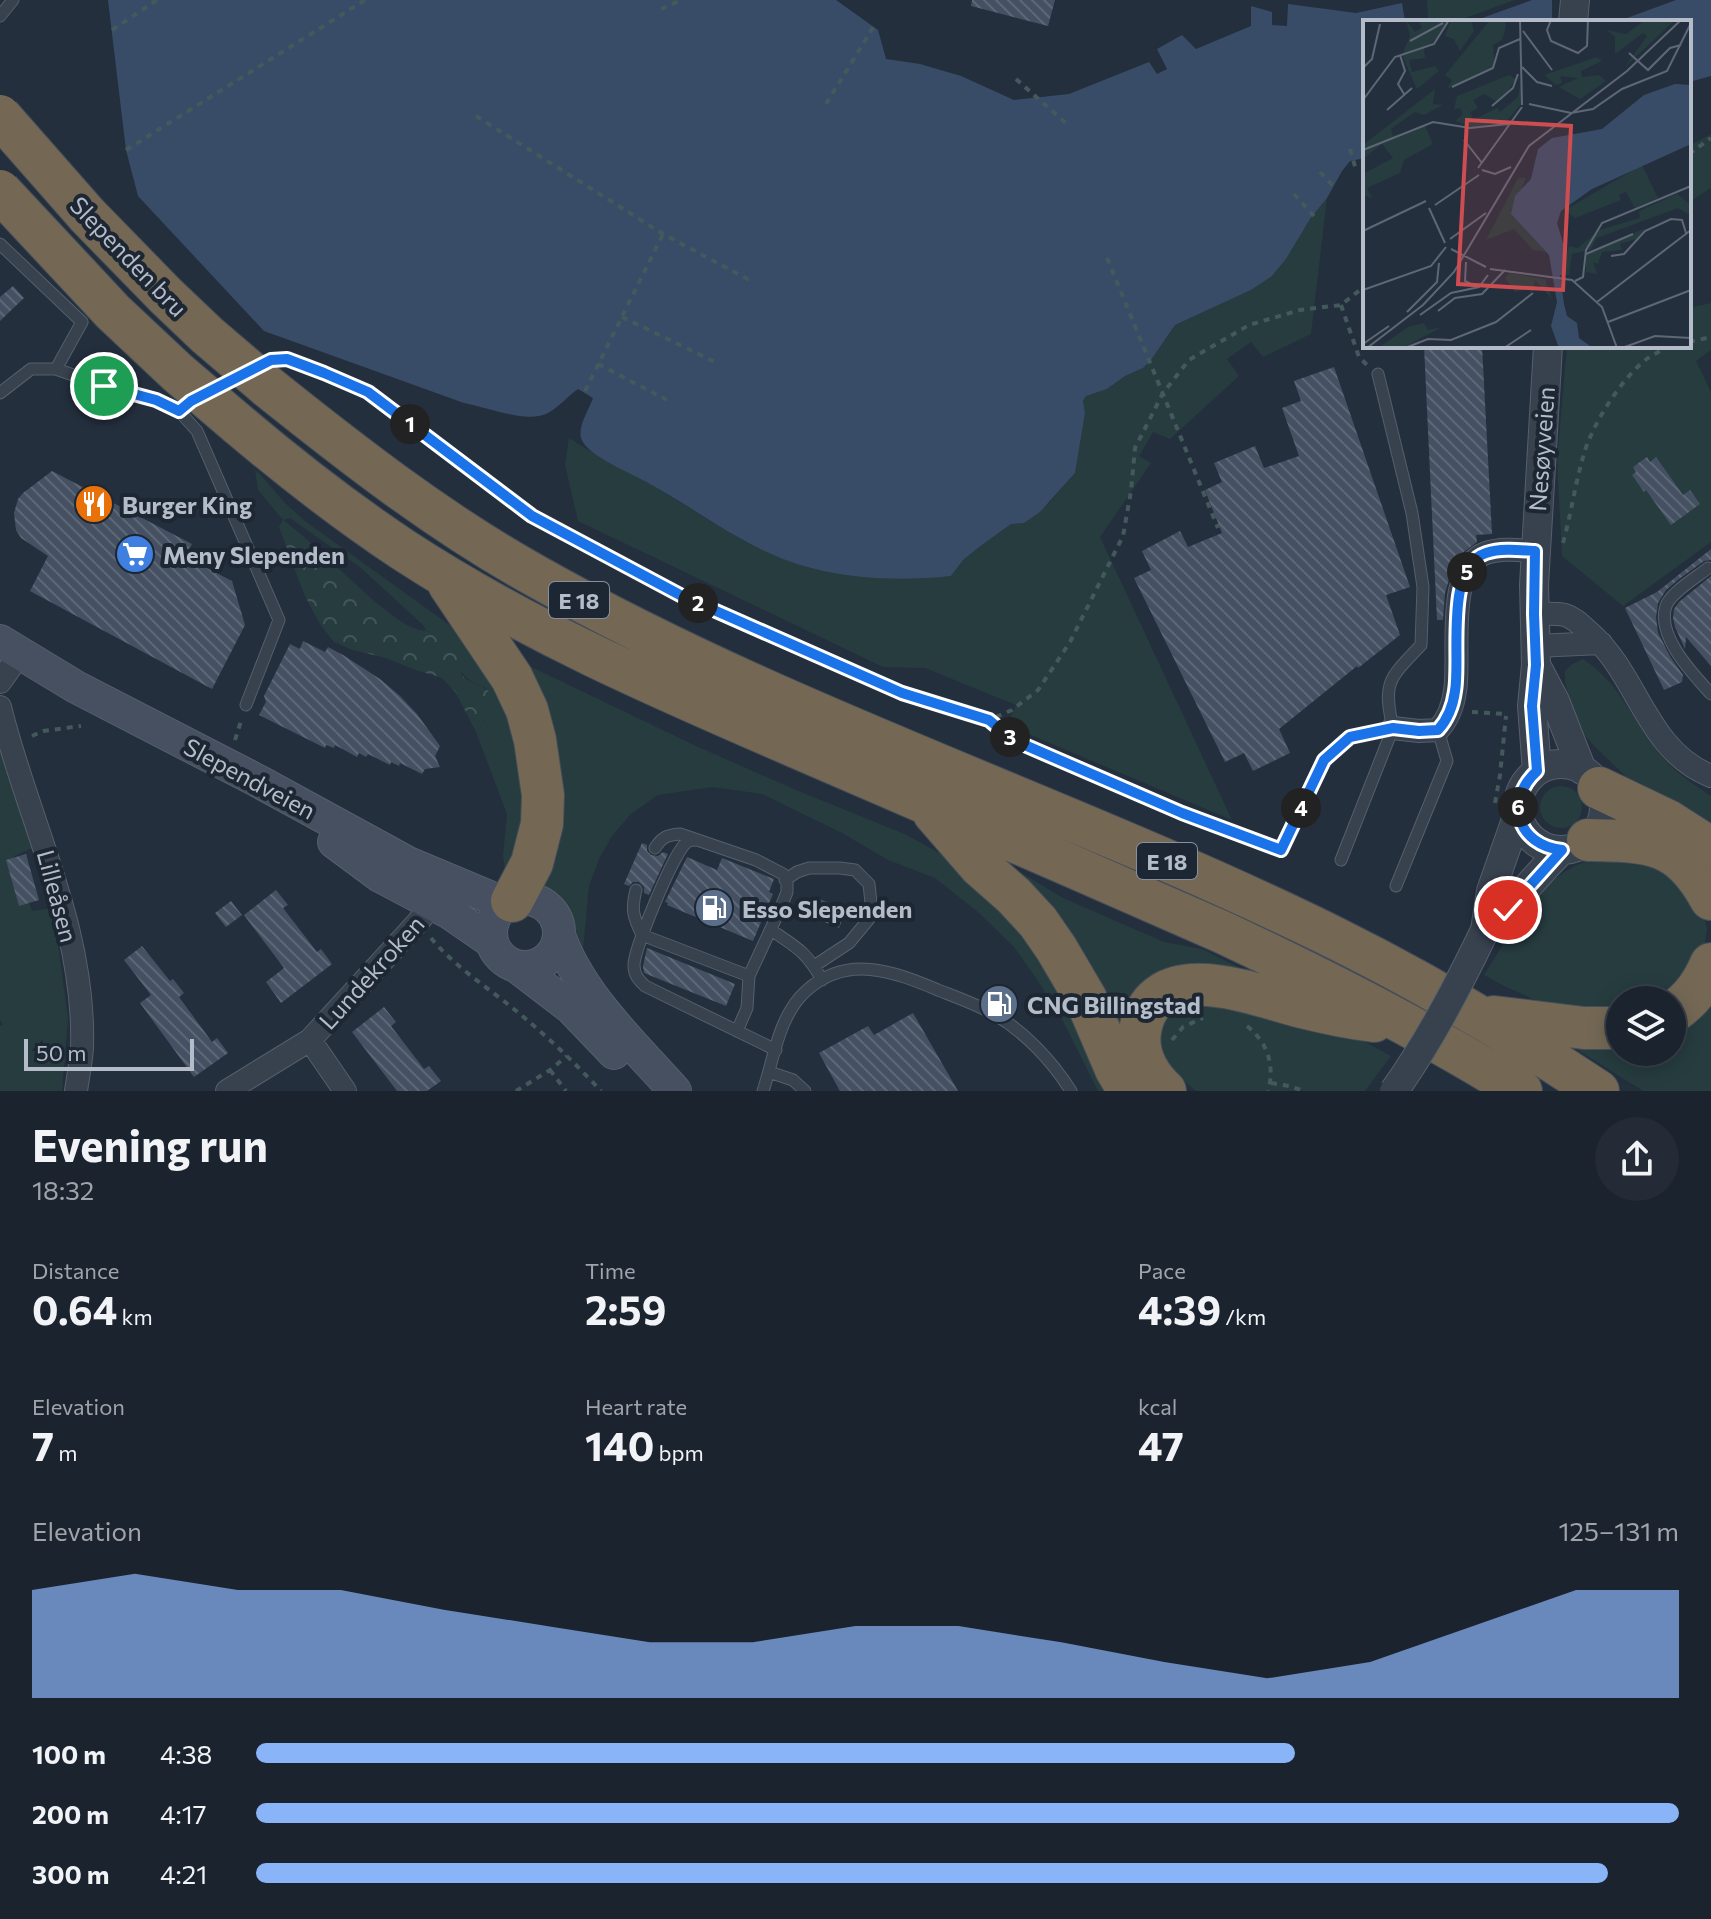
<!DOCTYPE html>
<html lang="en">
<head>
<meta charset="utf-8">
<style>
  :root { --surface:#1b232e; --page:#242b36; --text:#f1f3f6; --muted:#a0a4aa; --line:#39404a; --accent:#8ab4f8 }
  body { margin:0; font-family:Commissioner,sans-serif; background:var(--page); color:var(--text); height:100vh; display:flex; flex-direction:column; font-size:30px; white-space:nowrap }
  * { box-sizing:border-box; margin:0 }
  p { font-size:26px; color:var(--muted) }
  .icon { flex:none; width:44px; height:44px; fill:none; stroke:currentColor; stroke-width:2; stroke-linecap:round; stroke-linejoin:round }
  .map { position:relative; height:1091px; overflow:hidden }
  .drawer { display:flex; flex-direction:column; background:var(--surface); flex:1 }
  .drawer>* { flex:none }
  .fabs { position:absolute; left:1606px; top:986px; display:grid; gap:16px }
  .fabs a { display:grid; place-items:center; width:80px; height:80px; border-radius:50%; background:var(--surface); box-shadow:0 4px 20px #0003,0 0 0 2px var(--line); font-size:40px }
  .scale { position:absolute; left:24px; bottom:20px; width:170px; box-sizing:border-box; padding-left:8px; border:4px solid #b4bcc9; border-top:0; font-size:22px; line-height:28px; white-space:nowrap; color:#b4bcc9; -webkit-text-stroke:6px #1d2633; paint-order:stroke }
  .pin { position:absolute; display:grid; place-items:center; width:68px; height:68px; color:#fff; margin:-34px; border:4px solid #fff; border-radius:50%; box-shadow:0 2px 8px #0007 }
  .km { position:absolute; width:40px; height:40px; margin:-20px; border-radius:50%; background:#222; color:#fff; font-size:22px; line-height:40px; text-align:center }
  .round { display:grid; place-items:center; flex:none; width:84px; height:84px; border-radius:42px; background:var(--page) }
  .overview { display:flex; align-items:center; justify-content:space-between; height:136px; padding:0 32px }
  h1 { font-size:44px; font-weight:700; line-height:60px }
  .figures { display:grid; grid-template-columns:repeat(3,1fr); gap:12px; height:136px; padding:8px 32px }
  .figures div { display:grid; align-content:center }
  .figures b { font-size:40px; font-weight:700 }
  .figures small { font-size:22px; font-weight:400 }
  .figures p { font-size:22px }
  .chart { height:224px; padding:16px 32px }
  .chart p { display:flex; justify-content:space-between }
  .chart svg { width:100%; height:144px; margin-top:8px; fill:var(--accent); opacity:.7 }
  ul { padding:0 32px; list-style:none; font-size:26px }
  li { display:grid; grid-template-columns:128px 96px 1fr; align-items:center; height:60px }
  li i { height:20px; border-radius:10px; background:var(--accent) }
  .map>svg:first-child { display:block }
</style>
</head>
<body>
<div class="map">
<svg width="1711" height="1091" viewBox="0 0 1711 1091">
  <defs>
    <pattern id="forest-crowns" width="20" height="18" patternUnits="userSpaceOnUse" patternTransform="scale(2)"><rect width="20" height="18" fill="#263c3f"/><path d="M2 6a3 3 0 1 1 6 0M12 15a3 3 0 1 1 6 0" fill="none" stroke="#435659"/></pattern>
    <pattern id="building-back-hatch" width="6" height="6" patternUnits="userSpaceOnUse" patternTransform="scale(2)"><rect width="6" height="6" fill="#455162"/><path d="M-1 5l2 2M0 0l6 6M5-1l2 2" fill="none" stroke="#5d6877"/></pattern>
  </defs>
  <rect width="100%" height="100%" fill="#242f3e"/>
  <!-- green -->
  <path fill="#263c3f" d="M1427 0H1515L1457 21 1428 22Z
    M1711 134V188L1689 202V146Z
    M1327 198 1311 334 1263 357 1251 342 1227 359 1239 376 1170 439 1153 432 1139 456 1151 463 1100 537 1232 820 1007 725 1016 705 925 668 883 667 578 521 565 465 569 438C596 456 626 469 654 486 696 511 736 540 782 558 832 579 899 582 951 576L963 560 978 547 1011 524 1024 523 1049 503 1075 473 1085 413 1083 401 1086 396 1107 389 1125 376 1143 368 1151 360 1175 325 1251 290 1272 276 1286 259 1310 219Z
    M1711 303V350L1696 361 1711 392V542L1623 606 1562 556 1557 460 1567 346H1689V308Z
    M255 470 260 474 284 502 305 521 469 639 513 709 528 833 505 871 503 855 507 814 476 732C489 719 490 705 486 688 462 683 445 651 431 632L426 631 423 625 361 568 290 518 283 520 258 490Z
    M1583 659C1620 683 1632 719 1658 752 1672 770 1691 783 1711 796V832L1640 790 1591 743 1576 724 1565 682V671L1571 665Z
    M521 662 694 745 796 790 907 835 955 862 1024 926 1115 1091H1098L1063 1021 1038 981 1014 947 978 912 935 878 888 860 842 833 762 794 712 787 658 795 631 814 612 836 599 859 589 886 583 950 569 911 562 901 540 885Z
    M0 728 33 848 14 856 32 911 53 908 68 1018 62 1091H0V1026L3 1025 0 1020Z
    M1540 807a21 21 0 1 1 42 0a21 21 0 1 1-42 0Z
    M997 858 1063 898 1164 942 1202 949 1284 990 1214 974 1125 1036Z
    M1653 859 1703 913 1707 928 1703 957 1672 1000H1620V1020L1549 1006 1504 986 1484 975C1509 936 1541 873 1589 861 1606 857 1635 859 1653 859Z
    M1711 997V1091H1643L1578 1050 1581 1044 1620 1045V1052H1672V1030Z
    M1186 998 1325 1025 1367 1043 1391 1056 1365 1091H1196L1181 1078 1153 1045 1155 1023Z"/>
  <!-- forest -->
  <path fill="url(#forest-crowns)" d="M283 520 303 536 375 602 404 624 419 630 431 632 448 641 459 655C456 685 474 679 491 693 490 706 486 723 476 732L456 693 442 678 416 670 386 658 353 650 334 642 320 624 304 594 279 527Z"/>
  <!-- water -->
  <path fill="#394c67" d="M108 0H836L878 30 886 59 920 64 961 76 1014 100 1069 94 1149 62 1157 74 1167 69 1157 49 1182 35 1196 49 1251 26V6L1272 12V25L1287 26 1288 4 1356 13 1402 3 1405 22H1365V158L1350 161 1342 171 1327 198 1310 219 1286 259 1272 276 1251 290 1175 325 1151 360 1143 368 1125 376 1107 389 1086 396 1083 401 1085 413 1075 473 1040 512 1024 523 1011 524 979 547 963 560 951 576C898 582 834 579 783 559 735 540 695 509 650 484 634 474 586 456 581 438 578 425 589 410 593 398L578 389C568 396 559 407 548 413 527 424 487 407 464 403L264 331 138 196 126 150Z
    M1532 0H1552V22H1471Z
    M1676 0H1711V76L1689 82V22H1616Z"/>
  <!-- building -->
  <path fill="url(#building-back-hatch)" d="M972 0H1055L1048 26 971 6Z
    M13 286 24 298 0 321V297Z
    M1424 346H1482L1492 534 1476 535 1477 542 1461 554 1452 569 1445 593 1443 620H1437Z
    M1334 367 1410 587 1386 595 1400 635 1358 668 1357 666 1279 729 1290 753 1253 771 1244 753 1225 762 1134 578 1151 570 1142 551 1180 531 1188 547 1222 533 1205 490 1222 482 1214 463 1255 446 1264 468 1299 456 1282 408 1301 401 1294 381Z
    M1647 457 1650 462 1656 457 1683 495 1690 490 1700 504 1671 525 1646 490 1644 492 1632 475 1636 472 1633 467Z
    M52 471 192 544 185 557 232 581 245 625 212 689 30 591 48 556 21 538 16 530 14 513 18 499 23 493Z
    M1711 549V560L1704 561 1679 579 1666 590 1658 603 1656 617 1658 633 1671 658 1683 675 1682 682 1664 690 1625 608 1657 592Z
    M1711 576V666L1686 637 1685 649 1675 627 1673 618 1674 609 1679 602Z
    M303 641 325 652 328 647 343 655 380 679 400 696 417 714 440 746 435 756 440 767 425 769 422 774 400 763 399 766 391 762 390 765 368 754 366 757 359 753 357 757 335 745 334 748 326 745 325 748 259 715 266 702 264 696 290 644 300 649Z
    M642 843 647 845V851L651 855 658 856 663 852 668 854 649 895 644 893V887L639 882H633L629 886 624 884Z
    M26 854 39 900 19 906 6 860Z
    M687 857 717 870 722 858 774 879 769 892 773 894 753 941 667 905 668 903 665 902Z
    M276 890 288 905 283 908 317 952 321 949 332 964 281 1003 266 982 284 968 244 915Z
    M815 897 846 910 839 928 808 915Z
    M231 901 242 915 226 927 215 913Z
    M142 946 170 981 173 979 184 993 179 997 212 1042 217 1038 228 1053 194 1077 140 1003 151 995 124 960Z
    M647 948 735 984 726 1006 644 973 643 966Z
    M384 1007 396 1022 391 1026 424 1069 429 1066 441 1081 427 1091H397L352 1032Z
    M913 1013 958 1091H840L819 1053 868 1026 874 1035Z"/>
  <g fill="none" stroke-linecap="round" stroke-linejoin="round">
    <defs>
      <path id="service" d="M0 16 13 0
        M0 244 82 322 56 369
        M259 366 271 360 287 359 368 392 532 516 682 596 902 693
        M0 393 31 369H56L104 386 156 400 179 411 197 431 279 620 246 705
        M1708 568C1697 577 1670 593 1666 606 1656 636 1693 674 1711 694
        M698 840C694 840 689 840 686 843 674 852 634 949 634 965 634 975 638 979 645 986L776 1050
        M655 848C662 837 667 835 680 834L756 860 783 874 787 882V892L781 907 749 976 747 1008 737 1031
        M1281 850 1324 760 1350 737 1393 728
        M1341 860 1393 728C1382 681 1390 678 1421 645L1423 587 1412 513 1378 374
        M785 880 797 872 809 868H840L855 870 869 884 872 912 869 919 849 943 814 966
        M1396 886 1447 761 1438 730
        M636 890C631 910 633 916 642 935L749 976
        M771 930C796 947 807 952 822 980
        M769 1072 793 1080 805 1091
        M763 1091C774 1058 779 1015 806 991 847 954 893 971 938 990 956 997 976 1004 994 1014 1025 1032 1052 1061 1071 1091"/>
      <path id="minor" d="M1534 614C1543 614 1555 613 1565 615 1575 618 1582 626 1590 633 1639 676 1646 750 1711 776
        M1535 646 1601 643
        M0 682 20 654
        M0 707C28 821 86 928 82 1048 81 1062 78 1077 76 1091
        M1393 728 1419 731 1438 730C1448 719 1453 706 1455 691 1461 658 1444 568 1486 553 1501 548 1519 550 1535 551
        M310 1040 345 1091
        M227 1091 310 1040 418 922 433 903"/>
      <path id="tertiary" d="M1573 22 1575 0
        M1536 665 1555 701 1582 770
        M1518 807a43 43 0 1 1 86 0a43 43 0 1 1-86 0Z
        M1537 771 1532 706 1536 665 1534 585 1548 346
        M1485 930 1491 891 1518 814
        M1485 930C1513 906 1535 876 1562 850"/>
      <path id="secondary" d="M0 641 76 687 258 781 408 863 506 904
        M334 842 380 876 450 913 492 942
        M491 933a34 34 0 1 1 68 0a34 34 0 1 1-68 0Z
        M559 935C579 994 634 1045 675 1091
        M516 966 571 1008 614 1053"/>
      <path id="motorway" d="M268 387C353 455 439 522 534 575 787 718 1068 807 1329 935 1422 981 1512 1034 1598 1091
        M239 425C291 469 345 511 402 549 527 631 665 690 801 749 942 810 1082 870 1222 932 1324 980 1425 1031 1521 1091
        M449 584 512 678 527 710 535 740 543 795 542 824 532 863 512 901
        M1599 788 1668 821 1707 846
        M934 813 980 866 1014 896 1038 922 1056 948 1086 999 1116 1069 1129 1091
        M1588 840C1650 841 1679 841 1711 899
        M1672 1013C1691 1000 1702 985 1711 964
        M1494 1017 1584 1028H1620
        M1165 1091C1147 1074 1135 1051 1141 1026 1158 954 1257 996 1302 1007 1326 1013 1350 1018 1374 1021"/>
    </defs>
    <!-- service casing -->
    <use href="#service" stroke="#565f6c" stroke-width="13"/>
    <!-- minor casing -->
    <use href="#minor" stroke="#565f6c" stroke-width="24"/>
    <!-- tertiary casing -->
    <use href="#tertiary" stroke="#565f6c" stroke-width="30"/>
    <!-- secondary casing -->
    <use href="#secondary" stroke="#565f6c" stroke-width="34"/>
    <!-- motorway casing -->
    <use href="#motorway" stroke="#434c59" stroke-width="44"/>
    <!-- path -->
    <path stroke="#44595c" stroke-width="4" stroke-dasharray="6 6" stroke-linecap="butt" d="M661 9 681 0
      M112 30 157 0
      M1016 79 1069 126
      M826 104 874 26
      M476 116 663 234 753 282
      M1350 149 1356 170
      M126 150 365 0
      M1689 154 1711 138
      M1320 172 1335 188
      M1294 194 1314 216
      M1107 258 1218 528
      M1341 305 1359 357 1367 365
      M622 317 717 363
      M1689 342 1711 337
      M598 364 667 400
      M585 391 663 234
      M1563 543C1571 514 1575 485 1583 457 1591 426 1622 377 1648 358 1655 353 1663 350 1670 346
      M916 697 989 720 1012 710 1038 690 1070 642 1123 536 1131 491 1135 448 1163 393 1189 360 1249 325 1300 310 1341 305 1365 286
      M1472 712 1506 714
      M989 720 1013 740 1182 813 1268 845
      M32 736 43 731 81 726
      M235 740 242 718
      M1495 803 1500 775 1506 716
      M431 938C454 966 487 987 515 1010 546 1035 574 1062 601 1091
      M1247 1026C1268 1043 1275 1065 1268 1091
      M1172 1040 1183 1027 1203 1018
      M550 1070 566 1091
      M1271 1083 1289 1086 1304 1091
      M516 1091 550 1070 567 1056"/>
    <!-- service -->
    <use href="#service" stroke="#38414e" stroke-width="11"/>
    <!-- minor -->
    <use href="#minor" stroke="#38414e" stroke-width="22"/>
    <!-- tertiary -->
    <use href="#tertiary" stroke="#38414e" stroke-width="28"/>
    <!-- secondary -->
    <use href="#secondary" stroke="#465061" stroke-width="32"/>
    <!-- motorway -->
    <use href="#motorway" stroke="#746855" stroke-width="42"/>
    <defs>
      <path id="tertiary-bridge" d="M1394 1091C1430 1040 1458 986 1485 930"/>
      <path id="motorway-bridge" d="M0 116 87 215 165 295 207 335 268 387
        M0 191 113 312 178 373 239 425"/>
    </defs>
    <!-- tertiary-bridge casing -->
    <use href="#tertiary-bridge" stroke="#565f6c" stroke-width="30" stroke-linecap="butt"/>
    <!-- motorway-bridge casing -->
    <use href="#motorway-bridge" stroke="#434c59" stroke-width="44" stroke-linecap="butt"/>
    <!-- tertiary-bridge -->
    <use href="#tertiary-bridge" stroke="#38414e" stroke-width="28"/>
    <!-- motorway-bridge -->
    <use href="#motorway-bridge" stroke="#746855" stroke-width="42"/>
  </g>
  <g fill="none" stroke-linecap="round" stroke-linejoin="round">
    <defs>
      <path id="route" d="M104 386 156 400 179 411 191 401 271 360 287 359 324 373 368 392 532 516 682 596 902 693 989 720 1013 740 1182 813 1281 850 1324 760 1350 737 1393 728 1419 731 1438 730C1448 719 1453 706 1455 691 1461 658 1444 567 1486 553 1501 548 1519 550 1535 551L1534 614 1536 665 1532 706 1537 771C1504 801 1517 845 1562 850L1508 910"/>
    </defs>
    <!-- route casing -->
    <use href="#route" stroke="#fff" stroke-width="16"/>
    <!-- route -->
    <use href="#route" stroke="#1a73e8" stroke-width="10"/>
  </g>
  <!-- icons -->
  <defs>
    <symbol id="restaurant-disc" viewBox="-11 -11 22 22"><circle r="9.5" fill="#e8710a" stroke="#1d2633"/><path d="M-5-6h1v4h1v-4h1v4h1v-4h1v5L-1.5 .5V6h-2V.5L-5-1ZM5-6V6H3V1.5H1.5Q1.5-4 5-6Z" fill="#fff"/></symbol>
    <symbol id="supermarket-disc" viewBox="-11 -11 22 22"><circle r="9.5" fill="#3f7fe0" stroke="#1d2633"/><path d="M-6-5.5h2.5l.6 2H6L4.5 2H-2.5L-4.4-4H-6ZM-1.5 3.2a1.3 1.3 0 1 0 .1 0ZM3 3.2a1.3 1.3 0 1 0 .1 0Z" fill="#fff"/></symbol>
    <symbol id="fuel-disc" viewBox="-11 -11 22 22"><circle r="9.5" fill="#5c6f8a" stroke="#1d2633"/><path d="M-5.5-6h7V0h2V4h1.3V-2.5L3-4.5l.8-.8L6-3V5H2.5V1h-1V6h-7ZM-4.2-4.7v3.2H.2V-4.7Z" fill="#fff"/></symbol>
  </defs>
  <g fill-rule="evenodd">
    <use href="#restaurant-disc" x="72" y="482" width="44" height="44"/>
    <use href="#supermarket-disc" x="113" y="532" width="44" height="44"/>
    <use href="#fuel-disc" x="692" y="886" width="44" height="44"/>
    <use href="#fuel-disc" x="977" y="982" width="44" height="44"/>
  </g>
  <g text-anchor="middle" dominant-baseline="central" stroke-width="8" stroke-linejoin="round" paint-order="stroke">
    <!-- shield labels -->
    <g fill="#1d2633" stroke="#878f9c" stroke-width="2">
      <rect x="549" y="582" width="60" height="36" rx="6"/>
      <rect x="1137" y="843" width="60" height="36" rx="6"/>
    </g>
    <g font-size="22" font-weight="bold" fill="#b4bcc9">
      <text x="579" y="600">E 18</text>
      <text x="1167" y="861">E 18</text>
    </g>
    <!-- street labels -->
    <g font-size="24" fill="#b4bcc9" stroke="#1d2633">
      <text transform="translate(129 256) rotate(46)">Slependen bru</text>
      <text transform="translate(1541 449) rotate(-86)">Nesøyveien</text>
      <text transform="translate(250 778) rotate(28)">Slependveien</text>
      <text transform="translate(58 896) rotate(75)">Lilleåsen</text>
      <text transform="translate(371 972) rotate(-48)">Lundekroken</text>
    </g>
    <!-- poi labels -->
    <g font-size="24" font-weight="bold" fill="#b4bcc9" stroke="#1d2633" text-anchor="start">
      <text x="122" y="504">Burger King</text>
      <text x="163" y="554">Meny Slependen</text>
      <text x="742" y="908">Esso Slependen</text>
      <text x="1027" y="1004">CNG Billingstad</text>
    </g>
  </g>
  <!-- overview -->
  <g transform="translate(1363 20)">
    <rect width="328" height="328" fill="#242f3e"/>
    <path d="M43 0 52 12 59 8 55 0H84L77 17 61 29 62 38 46 40 49 52 72 46 76 51 54 69 39 35 47 16ZM88 0H108L111 11 97 31 91 19 82 16ZM127 0H142L143 6 139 20 130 25 132 46 84 69 89 60 82 55ZM282 0H312L262 47 284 16 280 13 252 34V17L244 10 263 14ZM234 37 239 41 218 51 219 57 236 55 243 61 217 79 196 67 215 58 197 56 199 63 193 65 181 55ZM146 55 153 59 140 78 134 82 121 74 110 80 115 88 107 92 110 100 134 88 137 92 155 77 158 60V84L144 101 110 107 92 101 99 95 98 88 91 89 94 76ZM72 69 70 84 80 85 61 95 52 92 28 109 30 116 62 106 70 124 41 140 37 153 4 168 9 178 2 176 0 154 30 138 19 124 0 139V125ZM279 145 295 178 272 188 263 172 256 175 258 180 212 198 202 190ZM155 158H163L148 194 183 232 170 230 151 209 123 220ZM314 174 328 185V196L315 188 234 218 227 230 209 234 206 255H202L199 243 206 226 215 228 236 210 277 198 276 191ZM282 208 276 218 257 224 259 230 239 232 235 244 230 242 234 254 223 252V235ZM147 253 182 259 189 279 172 260 169 273 165 267 152 272 142 258Z" fill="#263c3f"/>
    <path d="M61 303 65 310 79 307 39 328H15L45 307Z" fill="#263c3f"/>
    <path d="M312 64 328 65V124L229 169 198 191 194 203 201 226V255H197L201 284 204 296 214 303 216 318 227 326 196 328 188 306 194 282 186 235 148 194 152 176 168 159 175 129 189 118 239 109 281 75Z" fill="#394c67"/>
    <path fill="none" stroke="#5e6776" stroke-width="2" d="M157 0 159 85M188 0 184 10 188 21 215 33 224 26 225 0M160 11 189 50M47 21 80 3M266 33 285 50 307 28 318 25M37 35 42 51 35 64 41 74M159 47 174 62 189 66M0 48 9 39 17 4M89 67 130 48 136 28 157 19M0 80 32 37 71 24 86 0M166 84 208 93 230 89 259 69 304 51 328 3M129 86 150 68 155 54M24 90 49 68M101 120 119 143M0 130 70 102 107 108 145 104M115 148 159 87M119 150 132 154 148 147M72 185 116 155M66 188 82 223M0 211 63 181M87 219 123 193M88 229 123 247M223 234 270 214M248 236 261 234 282 211 308 199 319 200 323 213M103 242 102 261 112 266M127 249 209 260 239 287 254 328M212 261 220 257 223 230 239 203 328 166M0 270 68 246 83 227M234 282 328 210M75 291 92 278 119 274 142 250M44 292 74 262 76 243M57 295 88 273 116 267 125 255M245 302 328 270M0 324 26 306M4 328 60 285 91 252 166 126 264 51 318 0M42 328 65 319 88 320 133 302 170 273M141 328 168 310M259 328 292 316 328 318"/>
    <path fill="#ce4d50" fill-opacity="0.15" stroke="#ce4d50" stroke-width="4" d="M104 100 208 106 200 270 95 264Z"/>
    <rect width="328" height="328" fill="none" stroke="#b4bcc9" stroke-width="4"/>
  </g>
</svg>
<div class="fabs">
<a><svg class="icon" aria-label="layers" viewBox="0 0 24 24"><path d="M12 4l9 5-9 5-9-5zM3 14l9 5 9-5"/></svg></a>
</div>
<div class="scale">50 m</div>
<div class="pin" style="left:104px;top:386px;background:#1e9e55"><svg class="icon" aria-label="arrive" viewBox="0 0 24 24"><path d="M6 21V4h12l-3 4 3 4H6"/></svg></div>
<div class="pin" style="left:1508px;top:910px;background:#d93025"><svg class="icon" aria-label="check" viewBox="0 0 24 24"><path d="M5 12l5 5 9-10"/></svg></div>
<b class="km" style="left:410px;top:424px">1</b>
<b class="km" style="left:698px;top:603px">2</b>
<b class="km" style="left:1010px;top:737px">3</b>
<b class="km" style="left:1301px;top:808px">4</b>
<b class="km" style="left:1467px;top:572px">5</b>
<b class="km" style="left:1518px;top:807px">6</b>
</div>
<section class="drawer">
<div class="overview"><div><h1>Evening run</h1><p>18:32</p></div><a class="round"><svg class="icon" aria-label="share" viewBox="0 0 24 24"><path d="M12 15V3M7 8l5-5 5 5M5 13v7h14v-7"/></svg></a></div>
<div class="figures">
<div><p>Distance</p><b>0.64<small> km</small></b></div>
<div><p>Time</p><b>2:59</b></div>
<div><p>Pace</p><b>4:39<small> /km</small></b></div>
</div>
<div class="figures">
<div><p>Elevation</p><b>7<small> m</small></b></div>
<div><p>Heart rate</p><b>140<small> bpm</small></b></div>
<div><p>kcal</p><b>47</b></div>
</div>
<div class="chart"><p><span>Elevation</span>125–131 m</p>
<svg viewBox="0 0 160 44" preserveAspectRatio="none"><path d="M0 44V11L10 6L20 11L30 11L40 17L50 22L60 27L70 27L80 22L90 22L100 27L110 33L120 38L130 33L140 22L150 11L160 11V44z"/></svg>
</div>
<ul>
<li><b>100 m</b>4:38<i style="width:73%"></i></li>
<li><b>200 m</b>4:17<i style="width:100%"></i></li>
<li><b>300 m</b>4:21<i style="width:95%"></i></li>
</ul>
</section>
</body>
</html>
